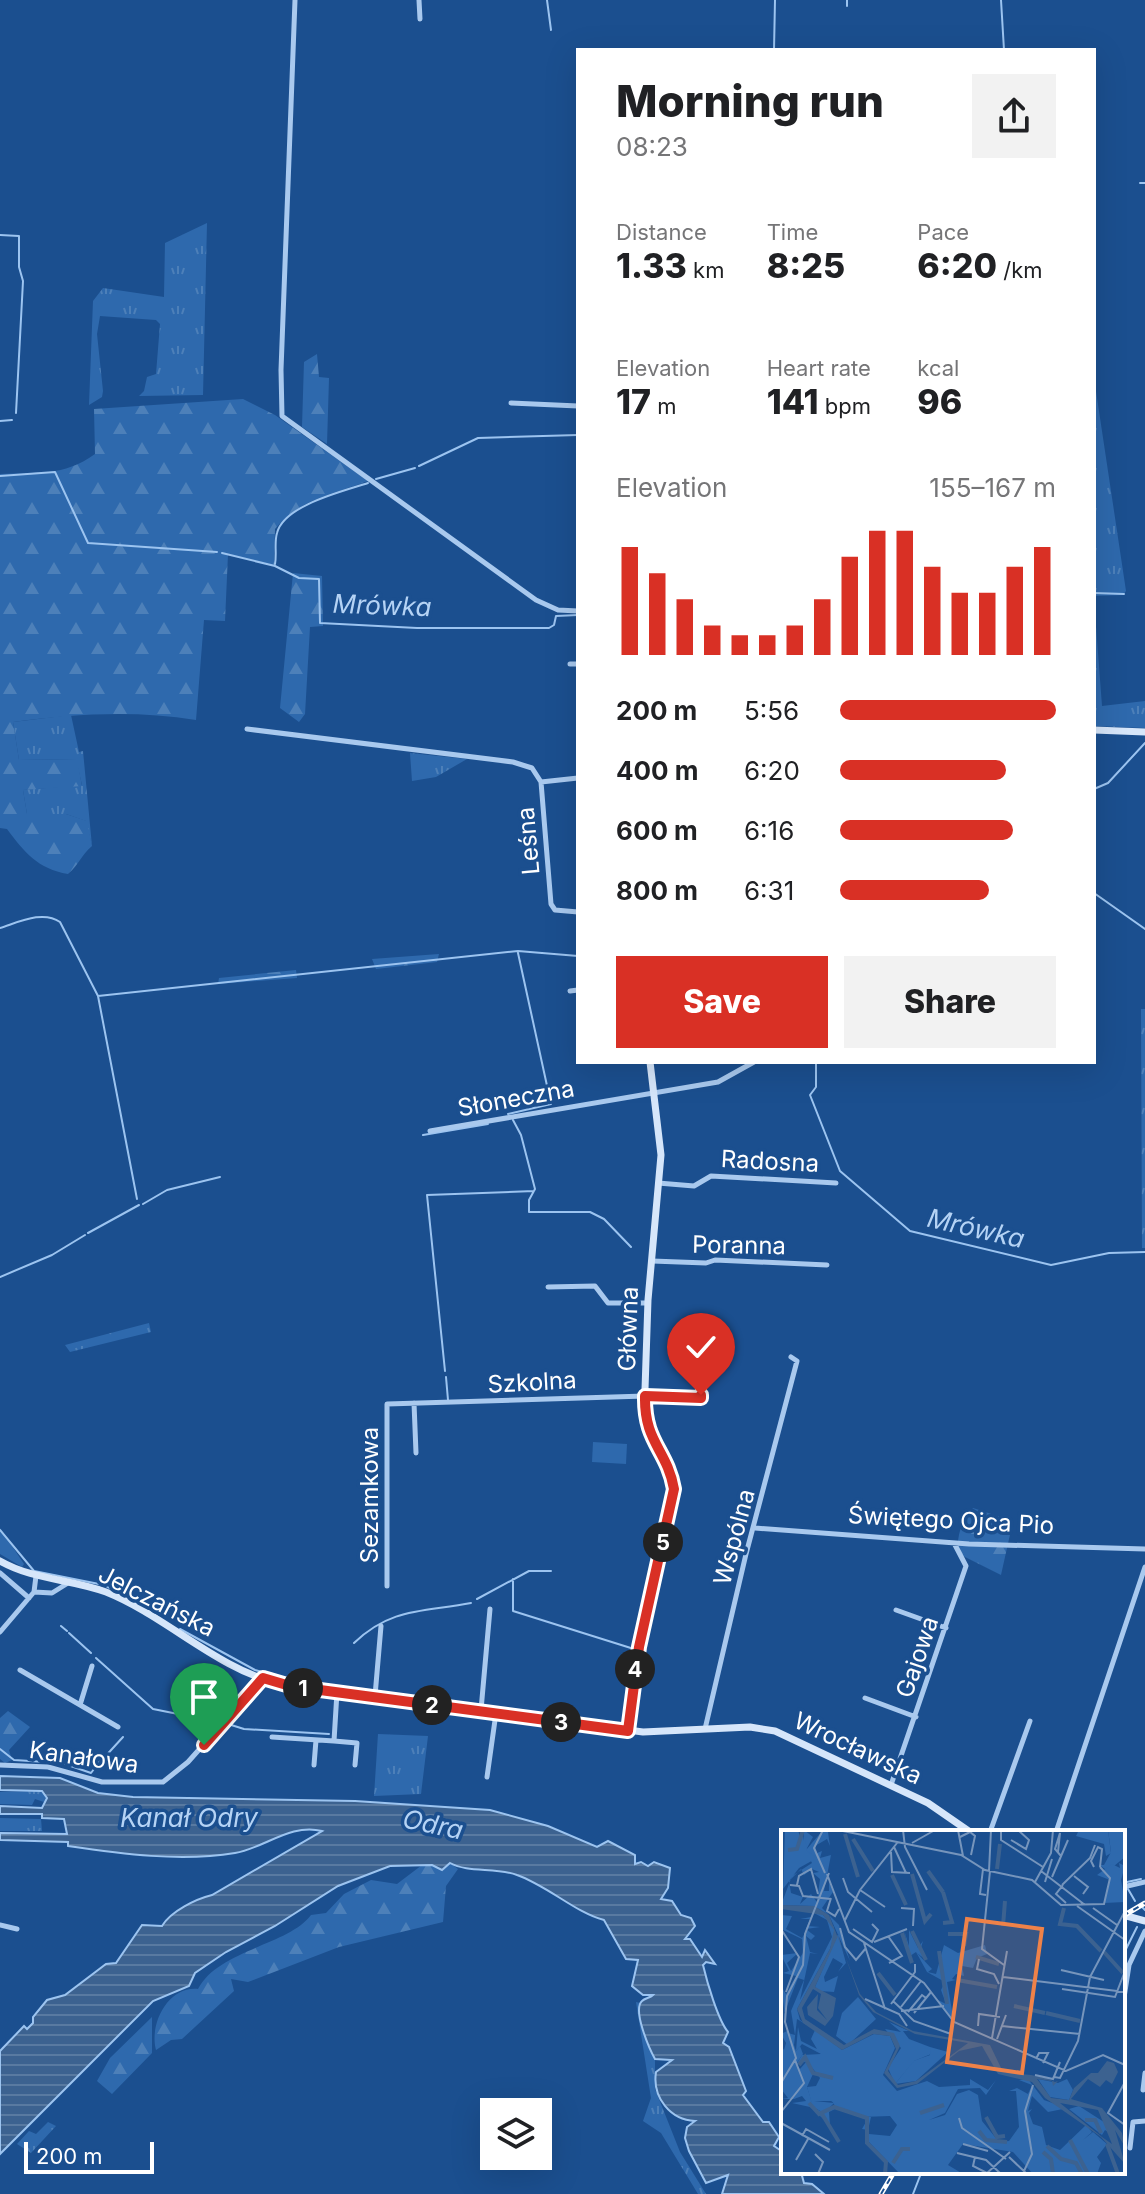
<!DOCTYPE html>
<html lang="en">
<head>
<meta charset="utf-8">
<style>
  :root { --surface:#fff; --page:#f2f2f2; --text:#202124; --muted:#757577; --accent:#d93025 }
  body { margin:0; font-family:Inter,sans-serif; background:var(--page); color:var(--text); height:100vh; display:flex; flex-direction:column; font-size:30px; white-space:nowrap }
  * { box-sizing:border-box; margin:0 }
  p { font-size:26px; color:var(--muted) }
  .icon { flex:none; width:44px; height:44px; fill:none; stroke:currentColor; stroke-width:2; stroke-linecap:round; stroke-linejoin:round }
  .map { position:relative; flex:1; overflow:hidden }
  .panel { position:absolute; left:576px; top:48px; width:520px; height:1016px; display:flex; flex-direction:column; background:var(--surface); border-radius:0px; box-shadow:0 8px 32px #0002 }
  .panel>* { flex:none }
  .fabs { position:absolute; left:480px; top:2098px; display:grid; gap:16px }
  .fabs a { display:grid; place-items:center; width:72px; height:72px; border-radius:0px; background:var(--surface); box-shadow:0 8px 32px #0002; font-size:40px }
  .scale { position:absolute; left:24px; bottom:20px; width:130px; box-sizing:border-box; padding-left:8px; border:4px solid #fff; border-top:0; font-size:22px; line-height:28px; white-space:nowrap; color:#fff; -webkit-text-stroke:6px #1b4f8f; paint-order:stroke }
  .pin { position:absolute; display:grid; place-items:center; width:68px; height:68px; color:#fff; margin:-82px -34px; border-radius:50% 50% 50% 0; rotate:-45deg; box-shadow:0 0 8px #0007 }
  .pin .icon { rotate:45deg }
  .km { position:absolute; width:40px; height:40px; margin:-20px; border-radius:50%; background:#222; color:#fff; font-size:22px; line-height:40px; text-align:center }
  .round { display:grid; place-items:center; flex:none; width:84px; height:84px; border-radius:0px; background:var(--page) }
  .head { display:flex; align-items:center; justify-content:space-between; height:136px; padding:0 40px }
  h1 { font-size:44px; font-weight:800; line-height:60px }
  .figures { display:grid; grid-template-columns:repeat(3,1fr); gap:12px; height:136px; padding:8px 40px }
  .figures div { display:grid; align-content:center }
  .figures b { font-size:34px; font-weight:800 }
  .figures small { font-size:22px; font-weight:400 }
  .figures p { font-size:22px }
  .chart { height:224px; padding:16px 40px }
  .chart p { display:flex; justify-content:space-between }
  .chart svg { width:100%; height:144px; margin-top:8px; stroke:var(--accent); stroke-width:6 }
  .button { display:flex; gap:16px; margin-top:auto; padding:16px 40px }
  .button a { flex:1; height:92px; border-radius:0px; background:var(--accent); color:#fff; font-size:32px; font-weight:800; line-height:92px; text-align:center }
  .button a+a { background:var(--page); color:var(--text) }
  ul { padding:0 40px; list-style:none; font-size:26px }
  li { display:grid; grid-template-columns:128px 96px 1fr; align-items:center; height:60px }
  li i { height:20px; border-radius:10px; background:var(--accent) }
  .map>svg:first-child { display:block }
</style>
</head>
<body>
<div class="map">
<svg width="1145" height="2194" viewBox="0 0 1145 2194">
  <defs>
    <pattern id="grass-tufts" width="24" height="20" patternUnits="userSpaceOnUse" patternTransform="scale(2)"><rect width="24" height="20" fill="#2e69ad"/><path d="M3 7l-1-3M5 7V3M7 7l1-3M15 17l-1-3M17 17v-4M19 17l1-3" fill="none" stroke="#4d80b9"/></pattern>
    <pattern id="forest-firs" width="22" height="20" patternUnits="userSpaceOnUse" patternTransform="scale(2)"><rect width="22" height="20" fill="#2e69ad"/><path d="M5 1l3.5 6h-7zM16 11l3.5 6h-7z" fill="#4d80b9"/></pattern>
    <pattern id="water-rules" width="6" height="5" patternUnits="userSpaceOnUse" patternTransform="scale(2)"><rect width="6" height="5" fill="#3c6290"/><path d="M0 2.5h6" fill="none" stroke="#597aa1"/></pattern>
  </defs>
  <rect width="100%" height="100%" fill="#1b4f8f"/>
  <!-- grass -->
  <path fill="url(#grass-tufts)" d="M207 223 203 395 139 396 144 391 147 377 156 374 160 324 156 320 100 316 97 334 103 391 102 397 89 405 93 301 103 288 164 297 165 243Z
    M1094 378 1126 591 1123 595 1094 596Z
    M1094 600 1102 706 1145 701V728L1094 726Z
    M71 715 79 752 83 751 92 846 86 821 66 814H27L23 790 82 785 76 759 19 760 13 722Z
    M410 753 467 759 436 777 412 781Z
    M1141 1009H1145V1248H1142Z
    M149 1323 151 1332 70 1352 65 1345Z
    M378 1734 428 1736 421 1794 374 1796Z
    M42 1791 47 1795 44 1802 35 1799 32 1805 0 1804V1792Z
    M0 1818 41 1819 42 1831H0Z
    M636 2002 640 2003 641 2023 655 2059V2089L680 2152 706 2194H698L661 2133 643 2121 651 2098Z
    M48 2122 56 2126 31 2153 17 2144 29 2131 36 2134Z"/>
  <!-- forest -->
  <path fill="url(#forest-firs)" d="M317 354 319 377 329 378 327 444 302 427 304 362Z
    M243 399 275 415 368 481C334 494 299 499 275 529L274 565 228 554 225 621 204 620 196 720C135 710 73 714 13 722L19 760 77 759 82 786 23 790 27 814H66L87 821 92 846C81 855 79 865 68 874 38 869 24 852 7 829L0 828V474C37 472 63 477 95 454L94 409Z
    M293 573 322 576 323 626 310 627 305 714 299 722 280 708Z
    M439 954 437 962 376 969 372 959Z
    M296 970 297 978 218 984 219 978Z
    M973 1508 1013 1521 1001 1575 959 1554C955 1540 962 1518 973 1508Z
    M0 1528 24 1564 22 1567 0 1554Z
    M8 1711 30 1727 9 1750 12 1760 5 1763 0 1759V1718Z
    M450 1863 458 1869 446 1886 443 1922 339 1947 248 1982 231 1979 234 1991 182 2039 171 2040 156 2050C149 2024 168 1986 198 1989 218 1950 289 1945 311 1915L326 1913 344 1894 371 1880 397 1884 422 1865Z
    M152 2017V2053L112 2094 97 2081 110 2058Z"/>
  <!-- park -->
  <path fill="#2e69ad" d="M593 1442 627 1444 626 1464 592 1462Z"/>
  <!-- water -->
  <path fill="url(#water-rules)" stroke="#9cc4f0" stroke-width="2" d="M0 1776 60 1778 98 1793 133 1797 355 1801 490 1810 548 1826 597 1847 608 1841 635 1855V1864L641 1862 648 1866 654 1862 670 1868 668 1888 661 1899 672 1901 681 1915 691 1918 695 1926 685 1939H690L702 1957 705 1950 715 1964 706 1962 703 1965C707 1982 718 2020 728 2032L723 2043 729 2047 746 2091 743 2095 763 2122H769L779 2137 774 2146 783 2152V2172H801L804 2183 812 2184 824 2194H722L728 2175 706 2183 689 2151 685 2138 687 2127 695 2121C671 2120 652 2098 656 2072L672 2060 655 2059C650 2050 632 2010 642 2001 645 1998 650 1998 653 1995H643L632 1986 638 1960 626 1959 604 1920C576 1913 548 1886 517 1875 496 1867 468 1873 450 1863L442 1870 432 1865 390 1866 338 1886 275 1926 226 1952 195 1973 189 1986 153 2001 0 2154V2051L24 2026 27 2029 33 2023V2017L47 2000 65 1995 106 1964 116 1963 142 1925 162 1926C171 1911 196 1899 212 1895L322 1831C290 1823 265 1848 235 1853 181 1862 121 1854 68 1846V1842L0 1840V1833L67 1834 64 1819 42 1818V1814H0V1806L42 1808 47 1798 42 1791 0 1790Z"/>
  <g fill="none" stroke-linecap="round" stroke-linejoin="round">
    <!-- stream -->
    <path stroke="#9cc4f0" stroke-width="2" d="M547 0 551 30
      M847 0V6
      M1001 0 1004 50
      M774 50 775 0
      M1140 183H1145
      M0 235 19 236V267L23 281 16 413
      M0 421 12 420
      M419 466 478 438 578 435
      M0 476 55 472 88 543 217 552
      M376 479 415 468
      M222 553 275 566 299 578 319 579 320 623 417 628H549L554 625 556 616 578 615
      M275 564C277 554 274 543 277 533 284 505 344 491 368 483
      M1094 593 1124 594
      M1094 789 1108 783 1145 743
      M1094 893 1145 929
      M0 928C19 922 43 910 60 922L98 996 518 951 578 956
      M98 996 137 1199
      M816 1062V1087L810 1095 840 1171 910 1231 1051 1265 1109 1253 1145 1252
      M508 1114 551 1104 518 953
      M513 1120 521 1135 535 1189 529 1200V1212H590L604 1219 631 1247
      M423 1135 488 1124
      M143 1204 167 1190 220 1177
      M88 1233 139 1205
      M0 1277 52 1255 85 1235
      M445 1371 427 1195 534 1191
      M446 1377 448 1400
      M0 1530 34 1571 104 1585 120 1594
      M513 1579V1611L634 1649 625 1719 621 1724
      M477 1599 529 1571H551
      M61 1626 67 1631
      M180 1629 255 1670 294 1681
      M69 1633 91 1653
      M354 1643C391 1607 425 1612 471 1603
      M96 1658 153 1709 218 1722
      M301 1682 322 1685
      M228 1724 244 1729 329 1734
      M0 1749 14 1760 62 1763 91 1773 100 1761
      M102 1760 123 1737
      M1127 1882 1141 1879
      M1128 1889 1135 1901
      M1142 1907 1145 1910
      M1123 1955 1137 1927
      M913 2194 920 2176"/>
    <!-- street -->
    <path stroke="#a9c9ee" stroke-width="5" d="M295 0 281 370 282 416 536 600 558 610 578 611
      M419 0 420 19
      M511 403 578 406
      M570 664H578
      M247 729 513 762 532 768 541 782 551 904 555 910 578 912
      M541 782 578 778
      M570 991 578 990
      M430 1131 718 1082 754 1062
      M658 1183 694 1186 711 1176 836 1183
      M652 1261 706 1263 715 1260 827 1265
      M548 1287 595 1286 608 1303H648
      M414 1403 416 1453
      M755 1528 969 1544 1145 1549
      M0 1573 29 1598
      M387 1586V1404L645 1396 701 1398 704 1367
      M34 1592 52 1593 68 1583
      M896 1610 946 1628
      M0 1632 34 1592 36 1576
      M20 1670 118 1727
      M375 1696 381 1626
      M865 1698 916 1717
      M80 1705 92 1666
      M481 1710 490 1609
      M705 1729 746 1554 797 1361 791 1357
      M272 1737 334 1741 337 1692
      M334 1741 357 1743 355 1765
      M0 1765 48 1767 102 1782H163L188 1762 263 1678
      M314 1765 316 1740
      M487 1777 496 1713
      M891 1785 966 1566 954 1543
      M990 1832 1030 1721
      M1056 1832 1145 1567
      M1123 1887 1145 1882
      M0 1925 17 1929
      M1123 2004 1129 1965 1145 1931
      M1143 2090 1145 2073
      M1130 2148 1133 2122 1145 2121"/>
    <!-- secondary -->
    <path stroke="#d6e6fa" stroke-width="7" d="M1094 730 1145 732
      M0 1561C33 1580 71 1579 106 1592 166 1616 217 1669 280 1684L643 1732 750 1727 775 1731 928 1803 970 1832
      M628 1731 639 1647 674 1489 644 1419 648 1300 661 1155 650 1062
      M1123 1915 1145 1921"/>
    <defs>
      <path id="rail" d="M1123 1916 1145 1903
        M881 2194 894 2172"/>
    </defs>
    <!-- rail casing -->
    <use href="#rail" stroke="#fff" stroke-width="5"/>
    <!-- rail -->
    <use href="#rail" stroke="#1b4f8f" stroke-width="2" stroke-dasharray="6" stroke-linecap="butt"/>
  </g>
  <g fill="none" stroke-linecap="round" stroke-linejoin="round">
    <defs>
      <path id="route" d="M204 1745 263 1678 290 1686 628 1731 639 1647 674 1489C667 1449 644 1443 645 1396L701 1398V1395"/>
    </defs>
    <!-- route casing -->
    <use href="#route" stroke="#fff" stroke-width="16"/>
    <!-- route -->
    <use href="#route" stroke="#d93025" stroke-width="10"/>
  </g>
  <g text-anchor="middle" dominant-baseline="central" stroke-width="7" stroke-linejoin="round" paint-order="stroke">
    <!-- street labels -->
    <g font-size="24" fill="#fff" stroke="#1b4f8f">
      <text transform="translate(528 841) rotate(-95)">Leśna</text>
      <text transform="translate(516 1098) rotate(-10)">Słoneczna</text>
      <text transform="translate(770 1161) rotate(3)">Radosna</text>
      <text transform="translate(739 1245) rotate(1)">Poranna</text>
      <text transform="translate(628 1329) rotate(-88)">Główna</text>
      <text transform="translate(532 1382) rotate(-3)">Szkolna</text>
      <text transform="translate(369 1495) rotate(-90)">Sezamkowa</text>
      <text transform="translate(951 1520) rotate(3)">Świętego Ojca Pio</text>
      <text transform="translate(734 1537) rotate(-75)">Wspólna</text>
      <text transform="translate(157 1601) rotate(27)">Jelczańska</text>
      <text transform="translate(917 1657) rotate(-71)">Gajowa</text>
      <text transform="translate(858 1748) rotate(25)">Wrocławska</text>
      <text transform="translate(84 1757) rotate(8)">Kanałowa</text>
    </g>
    <!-- water labels -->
    <g font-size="26" font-style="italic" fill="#b5d3f5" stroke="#1b4f8f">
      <text transform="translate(382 605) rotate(2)">Mrówka</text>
      <text transform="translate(976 1228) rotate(13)">Mrówka</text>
      <text x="189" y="1817">Kanał Odry</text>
      <text transform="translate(433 1824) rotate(12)">Odra</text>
    </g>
  </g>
  <!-- overview -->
  <g transform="translate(781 1830)">
    <rect width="344" height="344" fill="#1b4f8f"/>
    <path d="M23 0 32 7 25 20 42 0 47 2 49 16 46 9 34 16 36 23 41 21 39 28 50 25 43 61H48V52L52 62 41 78 58 95 69 131 48 85 33 76 0 75 11 46 31 33 23 18ZM20 39 23 45 31 39 38 42 32 43 39 49 36 72 30 64 19 74 22 67 10 63 8 51ZM327 0H344V27L327 41 318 35H323L330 22ZM17 80H26L34 81 42 85 53 97V106L49 119 16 179 19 190 34 200 16 189 13 215 15 221 19 216 22 224 15 234 19 239 26 231 32 244 26 257 33 278 43 283 54 276 51 271 58 273 80 287H90L87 300 81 299 86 290 56 278 48 282 49 295 29 277 11 273 25 271 21 266 13 269H0L7 268 0 259V215L3 220 5 213 0 204 6 201 0 156 5 164 15 146 2 143 8 141 0 125 17 123 6 133 10 141 22 123 21 109 0 99V85L11 86 5 99 21 108 26 100 34 106 30 110 25 106 29 122 37 124 29 123 19 170 51 107 46 90 33 83 27 96 39 97 25 99 29 89H19L30 87 32 82ZM17 148 23 150 10 181 14 205 7 203 3 184ZM57 104 65 133 57 142 62 134 52 128 43 147 44 152 57 146 53 162 39 161 34 157ZM149 217 167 222 135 251 114 254 132 231 149 225ZM257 249 277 253 286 249 292 260 288 270 269 267ZM298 276 326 294 330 304 324 300 321 305 288 279Z" fill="#2e69ad" fill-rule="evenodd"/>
    <path d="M4 0H17L19 7 22 3 23 11V0L26 21 36 28 18 38 2 59ZM298 0H327L330 23 325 26 323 14 295 6ZM338 33 344 36 340 50 344 72 323 73 329 50 316 45 331 34 339 38ZM123 100 128 116V100L137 118 142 111 139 121 145 126V130L136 123 151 139 147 142 155 144 163 115 177 123 204 115 206 124 196 128 192 138 181 136 183 146 175 144 171 149 175 150 166 152 173 192 157 170 165 174 160 160 164 152 146 142 135 122 129 126ZM77 167 95 189 67 215 55 206 61 183ZM108 192 128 201H122L128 209 149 217 150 224 133 231 114 254 107 238 120 218 104 199 120 202ZM17 197 20 211 36 219 30 209 34 200 61 220 93 204 109 206 114 218 102 245 116 261 146 251 158 257 189 255V249L207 260 215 250 205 265 199 258 177 259 164 283 148 290 164 285 176 264 188 260 197 265 201 291 218 312 228 311 238 297 235 261H228L236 258 247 264 251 255 238 250 247 249 263 270 277 275 291 284 282 279 267 282 251 266 247 281 251 279 248 283 252 294 261 297 265 315 279 320 305 295 311 302 302 310 312 302 326 314 316 327 320 333 316 344H252L232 322 182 314 167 335 182 344H119L86 310 88 304 109 306 116 295 109 286 80 287 50 271H33L53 273 43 283 32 277 26 257 35 256 39 248 26 231 15 235 21 225 40 224 21 214 15 221Z" fill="#2e69ad"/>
    <path d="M0 75 33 76 48 85 79 164 95 182 132 201 209 215 222 242 250 245 265 248 274 252 277 251 272 256 271 251 256 249 270 268 288 270 293 258 310 243H317L326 231 333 233 337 242 331 254 325 250 319 257 307 249 290 269 321 278 341 303 344 317 334 300 344 334 320 307 264 268 251 252 217 244 201 216 178 221 136 254 116 258 103 243 115 219 109 206 92 204 61 220 22 193 16 179 49 119 53 100 42 85 0 79ZM57 106 78 165 92 182 134 204 187 213 135 251 117 255 107 241 119 216 113 203 93 199 63 215 24 189 21 178 32 159 40 164 37 178 46 190 36 180 37 164 26 177 27 185 44 196 52 186 55 168 34 157ZM279 273 317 280 331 314 321 307Z" fill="#3c6290" fill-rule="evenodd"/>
    <path fill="none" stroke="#3c6290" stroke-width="4" d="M64 4 77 47M72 9 92 41M7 20 16 19 22 0M216 39 219 14M147 41 162 62M131 44 144 91 150 84M111 45 125 75M162 62 171 92 162 93M283 78 279 94 296 96 320 121M222 96 224 71M131 101 145 130M121 103 131 133M167 104H185L183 116M158 121 166 174M323 122 342 143M195 127 218 134M97 143 114 165M176 150 216 157M233 176 264 183M265 183 299 191M18 235 24 227 32 243 52 248M28 273 38 284 53 277 86 288V313L105 332 104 344M139 283 163 275M41 284 58 312M205 287 216 307 224 306M304 290H314L320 303M198 301 205 310 226 312M289 310 307 344M326 314 337 344M266 316 280 329 295 333 301 344M262 322 270 329 272 344M112 333 121 319H129"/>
    <path fill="none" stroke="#7695bc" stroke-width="2" d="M42 0 33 18 44 43M57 0 180 25 204 40 251 50 280 75 323 74 329 48 319 37M122 0 124 17 146 60M177 0 182 26M220 0V10L262 37M179 7 189 2 194 6 190 25M230 10 245 19 248 10 237 0M131 13 154 0M113 17 125 43M110 22 111 42 129 43M277 22 279 3 274 19 280 26M313 37 310 31 317 17 321 19 319 37M202 39 199 64 205 65M208 41 210 0M209 41 201 119 223 135M260 41 304 75M46 44 68 102 143 153 173 192 285 241 322 225 344 235M293 46 307 57 302 64M271 47 287 10M62 48 67 62 91 82M254 52 270 23 272 0M264 52 271 29M9 55 18 56 22 66 50 69M16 55 18 46 30 39 37 64M281 55 309 28 314 15M282 55 275 64 285 73M79 60 104 77M50 68 46 81 54 86 58 79M296 76 344 110M120 78 133 79 132 96M312 78 336 95M64 90 79 60 116 13M59 98 64 117 75 130 85 118M0 99 18 127 5 162M72 99 91 112 97 100 91 94M107 106 121 126 108 133M93 112 126 99M83 113 104 179M198 129 196 139 213 144 218 154M280 140 323 150M222 147 344 162M281 159 334 167 344 141M84 169 118 184 126 196M112 171 133 191 170 204M110 174 134 142V134M120 177 140 151M120 181 163 176M127 182 141 165 145 168M133 183 150 162M197 196 198 184 219 187M221 196 299 204M211 208 226 121M216 209 225 185M255 229 258 223H267L262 233M254 245 272 249 279 232M273 247 279 248 297 211 309 147 344 81M344 252 327 283 344 295M0 253 15 228 4 192 6 166 22 135 24 104 48 43M0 282 23 253 14 230M178 288 181 298 225 329M0 293 49 320M21 306 25 299 48 312M182 314 207 321M176 323 205 330 220 344M34 324 42 332 37 344M194 327 192 336 206 343M228 327 246 344M15 330 27 309M243 341 251 324 244 281 252 255M205 344 229 322"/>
    <path fill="#ee8249" fill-opacity="0.15" stroke="#ee8249" stroke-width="4" d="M186 89 261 99 241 243 166 232Z"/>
    <rect width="344" height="344" fill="none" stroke="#fff" stroke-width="4"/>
  </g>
</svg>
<div class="fabs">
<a><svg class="icon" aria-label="layers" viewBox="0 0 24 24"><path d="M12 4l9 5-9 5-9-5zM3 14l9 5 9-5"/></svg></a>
</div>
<div class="scale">200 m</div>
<div class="pin" style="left:204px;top:1745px;background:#1e9e55"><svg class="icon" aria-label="arrive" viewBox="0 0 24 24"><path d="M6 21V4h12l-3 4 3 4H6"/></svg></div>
<div class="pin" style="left:701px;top:1395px;background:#d93025"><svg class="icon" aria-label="check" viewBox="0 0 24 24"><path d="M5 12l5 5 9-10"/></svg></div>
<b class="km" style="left:303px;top:1688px">1</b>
<b class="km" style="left:432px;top:1705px">2</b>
<b class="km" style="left:561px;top:1722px">3</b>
<b class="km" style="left:635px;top:1669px">4</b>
<b class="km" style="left:663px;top:1542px">5</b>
<section class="panel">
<div class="head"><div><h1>Morning run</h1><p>08:23</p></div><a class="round"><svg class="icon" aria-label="share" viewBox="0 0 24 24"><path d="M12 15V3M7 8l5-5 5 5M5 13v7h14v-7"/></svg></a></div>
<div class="figures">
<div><p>Distance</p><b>1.33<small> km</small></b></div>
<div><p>Time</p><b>8:25</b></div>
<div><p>Pace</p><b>6:20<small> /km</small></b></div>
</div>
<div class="figures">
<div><p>Elevation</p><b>17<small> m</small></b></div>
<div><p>Heart rate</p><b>141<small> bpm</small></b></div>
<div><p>kcal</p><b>96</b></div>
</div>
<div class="chart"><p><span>Elevation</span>155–167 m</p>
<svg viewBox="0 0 160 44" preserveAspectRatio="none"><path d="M5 44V11M15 44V19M25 44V27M35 44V35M45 44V38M55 44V38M65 44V35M75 44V27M85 44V14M95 44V6M105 44V6M115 44V17M125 44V25M135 44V25M145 44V17M155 44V11"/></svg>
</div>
<ul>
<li><b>200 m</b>5:56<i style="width:100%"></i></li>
<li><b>400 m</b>6:20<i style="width:77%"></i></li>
<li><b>600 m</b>6:16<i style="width:80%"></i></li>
<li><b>800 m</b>6:31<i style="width:69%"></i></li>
</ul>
<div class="button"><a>Save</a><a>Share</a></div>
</section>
</div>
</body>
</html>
